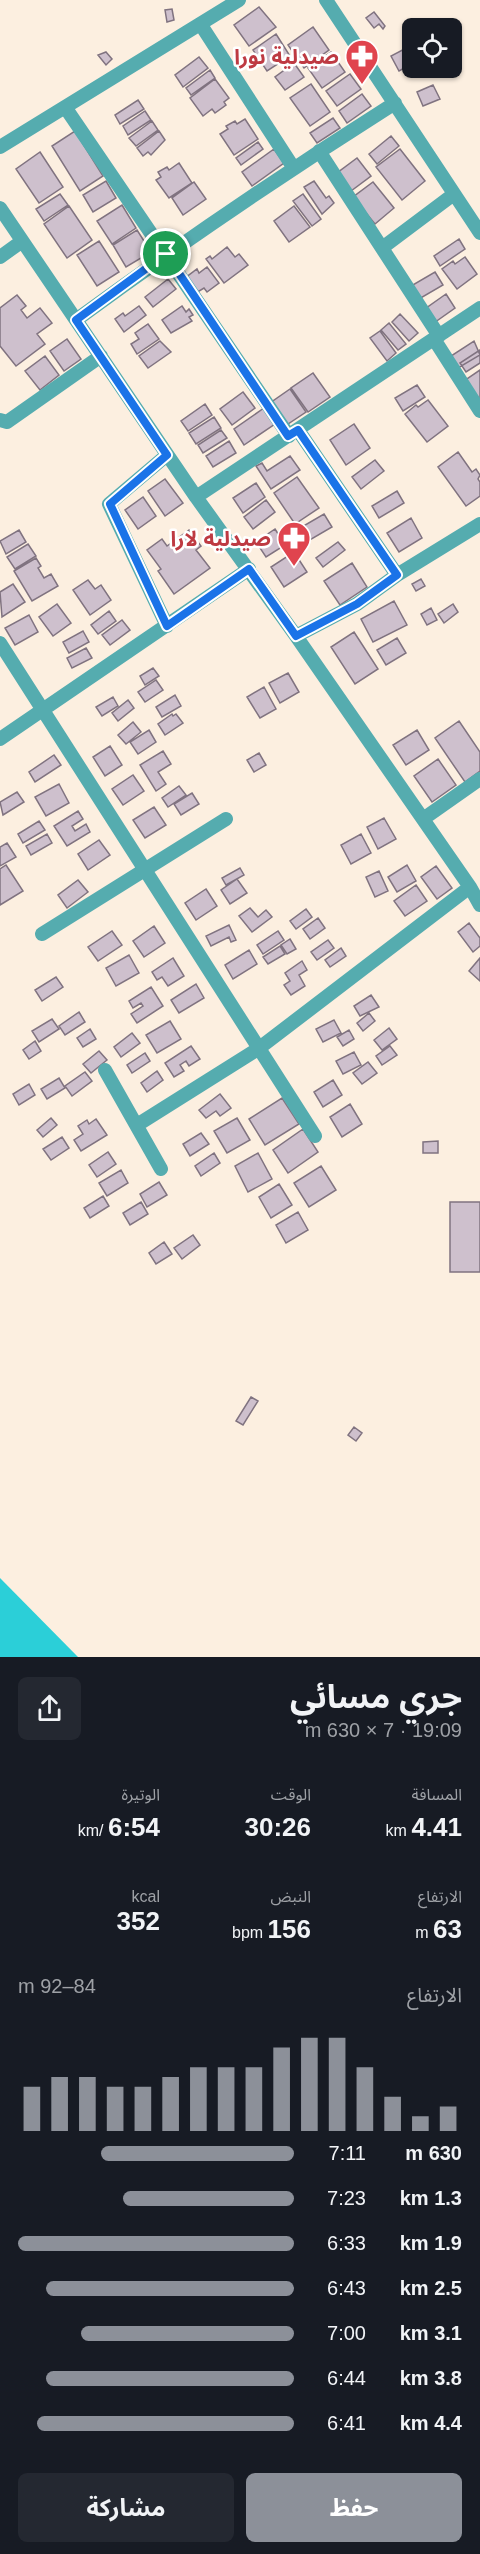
<!DOCTYPE html>
<html lang="ar">
<head>
<meta charset="utf-8">
<style>
  :root { --surface:#171b24; --page:#242831; --text:#f1f3f6; --muted:#9ea1a6; --accent:#8c9099 }
  body { margin:0; font-family:Helvetica,"Noto Sans Arabic",sans-serif; background:var(--page); color:var(--text); direction:rtl; height:100vh; display:flex; flex-direction:column; font-size:22px; white-space:nowrap }
  * { box-sizing:border-box; margin:0 }
  p { font-size:20px; color:var(--muted) }
  .icon { flex:none; width:33px; height:33px; fill:none; stroke:currentColor; stroke-width:2; stroke-linecap:round; stroke-linejoin:round }
  .map { position:relative; height:1657px; overflow:hidden; direction:ltr }
  .sheet { display:flex; flex-direction:column; background:var(--surface); flex:1 }
  .sheet>* { flex:none }
  .tools { position:absolute; left:402px; top:18px; display:grid; gap:12px }
  .tools a { display:grid; place-items:center; width:60px; height:60px; border-radius:9px; background:var(--surface); box-shadow:0 2px 4px #0004; font-size:30px }
  .pin { position:absolute; display:grid; place-items:center; width:51px; height:51px; color:#fff; margin:-26px; border:3px solid #fff; border-radius:50%; box-shadow:0 2px 6px #0007 }
  .round { display:grid; place-items:center; flex:none; width:63px; height:63px; border-radius:9px; background:var(--page) }
  .headline { display:flex; align-items:center; justify-content:space-between; height:102px; padding:0 18px }
  h1 { font-size:33px; font-weight:700; line-height:45px }
  .figures { display:grid; grid-template-columns:repeat(3,1fr); gap:9px; height:102px; padding:6px 18px }
  .figures div { display:grid; align-content:center }
  .figures b { font-size:26px; font-weight:700 }
  .figures small { font-size:16px; font-weight:400 }
  .figures p { font-size:16px }
  .chart { height:168px; padding:12px 18px }
  .chart p { display:flex; justify-content:space-between }
  .chart svg { width:100%; height:108px; margin-top:6px; stroke:var(--accent); stroke-width:6 }
  .action { display:flex; gap:12px; margin-top:auto; padding:12px 18px }
  .action a { flex:1; height:69px; border-radius:9px; background:var(--accent); color:#fff; font-size:24px; font-weight:700; line-height:69px; text-align:center }
  .action a+a { background:var(--page); color:var(--text) }
  ul { padding:0 18px; list-style:none; font-size:20px }
  li { display:grid; grid-template-columns:96px 72px 1fr; align-items:center; height:45px }
  li i { height:15px; border-radius:8px; background:var(--accent) }
  .map>svg:first-child { display:block }
</style>
</head>
<body>
<div class="map">
<svg width="480" height="1657" viewBox="0 0 480 1657">
  <rect width="100%" height="100%" fill="#fcefe0"/>
  <!-- water -->
  <path fill="#2bcfd8" d="M0 1578 78 1657H0Z"/>
  <!-- building -->
  <path fill="#cec0cd" stroke="#807380" stroke-width="1.5" d="M259 7 276 27 249 46 234 25Z
    M172 9 174 20 167 22 165 10Z
    M374 12 385 26 383 29 379 24 374 28 366 18Z
    M313 27 329 50 304 68 288 45Z
    M276 34 290 56 267 71 253 50Z
    M410 46 412 51V64L399 71 391 56Z
    M106 52 112 59 106 65 98 55Z
    M331 52 345 72 322 88 308 68Z
    M199 57 208 68 183 87 175 75Z
    M294 63 304 77 285 90 275 77Z
    M210 70 215 78 191 95 186 88Z
    M350 74 361 89 337 106 326 91Z
    M215 79 229 98 224 102 226 105 215 113 212 109 203 116 190 98Z
    M311 84 330 112 310 126 290 98Z
    M433 85 440 99 423 106 417 92Z
    M362 94 371 106 347 123 339 111Z
    M138 100 144 109 120 124 115 115Z
    M145 111 151 120 128 135 123 126Z
    M333 118 340 128 317 143 310 133Z
    M245 119 258 139 234 155 220 134 228 129 226 126 235 121 237 124Z
    M152 121 158 130 136 146 129 138Z
    M75 131 103 176 80 191 52 146Z
    M159 131 165 140 151 155 148 152 143 156 137 148Z
    M391 136 399 146 377 164 369 154Z
    M258 142 263 149 241 165 236 158Z
    M274 149 284 163 252 186 242 172Z
    M400 149 425 181 402 200 376 167Z
    M40 152 63 187 39 203 16 169Z
    M357 158 371 176 351 191 337 173Z
    M179 163 192 183 169 198 156 180 161 177 158 172 167 167 169 170Z
    M106 181 116 198 93 212 83 195Z
    M314 181 326 198 329 196 334 203 322 214 304 187Z
    M194 182 206 199 183 215 172 198Z
    M373 182 394 208 375 224 353 197Z
    M60 194 68 205 44 221 36 209Z
    M303 194 321 219 312 226 293 201Z
    M122 205 136 228 112 244 97 221Z
    M69 206 92 240 67 258 44 224Z
    M294 206 310 227 289 242 274 221Z
    M137 230 151 252 126 267 113 245Z
    M459 239 465 249 440 266 434 256Z
    M99 241 119 272 97 286 77 255Z
    M227 247 235 257 239 254 248 265 224 283 206 259 210 256 212 259Z
    M465 257 477 274 457 289 442 269 453 261 455 264Z
    M207 267 219 283 207 292 204 288 196 293 185 278 197 269 199 273Z
    M435 272 443 285 419 299 411 286Z
    M168 279 176 289 153 307 145 297Z
    M446 294 455 308 431 325 422 311Z
    M17 295 26 306 21 310 27 318 40 308 52 323 37 334 45 344 16 366 0 346V308Z
    M139 306 146 315 124 332 115 319 123 313 125 316Z
    M182 306 186 312 189 309 193 315 189 317 192 321 171 333 162 320Z
    M400 314 418 333 409 341 392 322Z
    M389 323 406 344 398 350 381 330Z
    M148 324 159 339 137 354 131 344 139 339 135 333Z
    M380 331 396 353 387 361 370 338Z
    M67 339 81 359 64 371 50 351Z
    M160 341 171 352 148 368 139 356Z
    M474 341 480 355 458 368 451 356Z
    M480 350V363L466 372 460 363Z
    M45 356 59 375 40 390 25 371Z
    M480 370V403L464 381Z
    M313 373 330 397 308 412 291 388Z
    M417 385 425 397 403 411 395 398Z
    M290 389 306 412 285 426 270 403Z
    M243 392 255 408 232 425 220 409Z
    M428 400 448 426 427 442 405 414 416 405 418 407Z
    M205 404 212 415 188 431 181 421Z
    M264 408 275 424 244 445 234 429Z
    M214 417 221 428 196 444 189 433Z
    M354 424 370 448 346 465 330 440Z
    M221 430 227 438 203 453 198 445Z
    M229 441 236 453 213 467 206 456Z
    M458 452 472 472 476 469 480 475 478 479 480 482V496L466 506 438 467Z
    M290 456 300 470 271 489 256 466 262 463 267 471Z
    M375 460 384 471 361 489 352 477Z
    M297 477 319 508 295 524 274 493Z
    M165 479 183 503 165 516 148 491Z
    M256 483 265 497 243 513 233 498Z
    M397 491 404 503 379 518 372 506Z
    M143 497 156 516 138 529 125 510Z
    M266 500 275 512 253 529 244 517Z
    M324 514 332 527 308 541 300 528Z
    M411 518 422 538 399 552 387 533Z
    M275 529 285 545 266 557 256 542Z
    M19 530 26 542 6 554 0 541Z
    M189 530 201 546 196 550 210 568 174 594 158 571 161 569 147 550 162 539 167 546Z
    M338 542 345 550 323 567 316 558Z
    M28 544 36 556 15 569 7 557Z
    M294 552 307 572 284 587 271 567Z
    M36 558 41 566 38 568 44 578 51 574 58 586 32 601 14 571Z
    M352 563 367 587 340 605 324 581Z
    M421 579 425 586 416 591 412 584Z
    M88 580 95 589 101 585 111 600 90 615 73 590Z
    M13 584 25 602 2 617 0 592Z
    M394 601 407 625 373 642 361 619Z
    M57 604 71 623 53 636 39 617Z
    M453 604 458 612 444 623 438 614Z
    M431 608 437 620 427 625 421 614Z
    M109 611 116 621 98 634 91 625Z
    M29 615 38 632 15 645 5 628Z
    M122 620 130 630 110 645 102 635Z
    M83 631 89 642 69 653 63 642Z
    M354 632 378 669 355 684 331 647Z
    M397 638 406 653 386 665 377 650Z
    M86 648 92 658 72 668 67 658Z
    M153 668 159 676 145 685 140 676Z
    M288 673 299 692 280 703 269 683Z
    M156 680 163 690 145 702 138 692Z
    M264 687 276 709 260 718 247 697Z
    M175 695 181 706 162 717 156 707Z
    M113 697 118 706 102 716 96 707Z
    M128 700 134 708 118 721 112 713Z
    M172 714 173 716 176 714 183 723 165 735 158 724Z
    M459 721 480 752V771L465 782 435 738Z
    M133 722 141 732 126 744 118 735Z
    M149 730 156 742 138 754 130 742Z
    M417 730 429 750 406 765 393 745Z
    M110 746 122 765 105 776 93 757Z
    M163 751 171 764 158 772 166 784 156 791 140 765Z
    M259 753 266 765 254 772 247 760Z
    M54 755 61 765 35 782 29 772Z
    M438 759 456 785 432 802 414 776Z
    M133 775 144 791 123 805 112 789Z
    M59 784 69 803 46 816 35 797Z
    M179 786 186 795 168 807 162 798Z
    M17 792 24 802 3 815 0 802Z
    M192 793 199 804 181 815 174 804Z
    M154 807 166 825 145 838 133 820Z
    M78 811 83 819 72 826 75 831 86 824 90 832 67 846 54 826Z
    M384 818 396 839 378 849 367 827Z
    M39 821 45 830 23 843 18 834Z
    M47 834 52 843 31 855 26 846Z
    M361 834 371 853 351 864 341 845Z
    M99 840 110 855 88 870 78 854Z
    M7 843 16 857 0 866V847Z
    M6 865 23 891 0 905V869Z
    M407 865 416 881 397 892 388 877Z
    M436 866 452 888 437 899 421 877Z
    M240 868 244 875 226 885 222 878Z
    M379 871 388 891 375 897 366 877Z
    M237 879 247 893 230 904 221 890Z
    M78 880 88 892 67 908 58 895Z
    M416 885 427 901 405 916 394 901Z
    M206 889 217 906 196 920 185 903Z
    M250 908 258 917 266 910 272 917 252 932 239 916Z
    M306 909 312 917 296 929 290 921Z
    M318 918 325 928 310 939 303 929Z
    M469 923 480 938V946L473 952 458 932Z
    M229 925 236 940 231 942 229 937 211 946 206 936Z
    M154 926 165 943 144 957 133 941Z
    M112 931 122 945 98 961 88 947Z
    M278 931 284 940 263 954 257 945Z
    M290 939 296 949 287 954 281 945Z
    M328 940 334 948 317 960 311 952Z
    M280 946 285 954 268 964 263 957Z
    M341 948 346 956 330 967 325 960Z
    M249 950 257 964 233 979 225 965Z
    M129 955 139 973 116 986 106 968Z
    M173 958 184 976 168 986 162 977 157 980 152 972Z
    M480 958V981L469 971Z
    M302 961 307 970 299 975 305 986 291 995 284 985 290 981 285 973Z
    M56 977 63 987 42 1001 35 990Z
    M196 984 204 998 179 1013 171 1000Z
    M151 987 163 1006 137 1023 131 1014 143 1006 141 1003 133 1008 129 1001Z
    M371 995 379 1007 360 1016 354 1006Z
    M79 1012 85 1022 65 1035 59 1026Z
    M369 1013 375 1021 363 1031 357 1023Z
    M52 1019 59 1029 39 1042 32 1031Z
    M334 1020 341 1033 323 1042 316 1029Z
    M170 1021 181 1039 157 1053 146 1035Z
    M389 1028 397 1039 382 1050 374 1040Z
    M90 1029 96 1039 83 1047 77 1038Z
    M349 1030 354 1039 343 1046 337 1037Z
    M132 1033 140 1043 121 1057 114 1047Z
    M35 1041 41 1051 29 1059 23 1050Z
    M191 1046 200 1059 189 1066 186 1061 180 1065 184 1071 174 1077 165 1063Z
    M390 1046 397 1055 382 1065 376 1056Z
    M99 1051 107 1060 91 1073 83 1064Z
    M354 1052 361 1065 343 1074 336 1061Z
    M145 1053 150 1061 132 1073 127 1065Z
    M368 1062 377 1073 362 1084 353 1073Z
    M157 1071 163 1080 147 1092 141 1083Z
    M85 1072 92 1081 72 1096 65 1086Z
    M59 1078 65 1088 47 1099 41 1089Z
    M333 1080 342 1095 323 1107 314 1092Z
    M29 1084 35 1095 19 1105 13 1094Z
    M220 1094 231 1108 220 1116 216 1111 206 1118 199 1110Z
    M282 1098 299 1124 265 1145 249 1119Z
    M350 1104 362 1124 342 1137 330 1117Z
    M51 1118 57 1125 43 1137 37 1130Z
    M237 1118 250 1140 227 1153 214 1131Z
    M96 1119 107 1135 81 1151 74 1140 83 1134 78 1126 87 1120 89 1124Z
    M303 1129 318 1152 288 1173 273 1150Z
    M201 1133 209 1144 190 1156 183 1144Z
    M62 1137 69 1148 51 1160 43 1149Z
    M438 1141V1153H423V1142Z
    M108 1152 116 1164 97 1177 89 1165Z
    M214 1153 220 1163 201 1176 195 1166Z
    M258 1153 272 1179 248 1192 235 1166Z
    M321 1166 336 1190 309 1207 294 1183Z
    M121 1170 128 1183 107 1196 99 1183Z
    M159 1182 167 1195 147 1207 140 1194Z
    M279 1184 292 1205 271 1218 259 1197Z
    M103 1196 109 1206 90 1218 84 1208Z
    M141 1202 148 1214 130 1225 123 1213Z
    M450 1202H480V1272H450Z
    M298 1212 308 1230 286 1243 276 1225Z
    M193 1235 200 1245 182 1259 174 1248Z
    M164 1242 172 1254 156 1264 149 1253Z
    M251 1397 258 1401 243 1425 236 1421Z
    M354 1427 362 1433 356 1441 348 1435Z"/>
  <g fill="none" stroke-linecap="round" stroke-linejoin="round">
    <!-- minor -->
    <path stroke="#55acaf" stroke-width="14" d="M326 0 480 233
      M201 25 293 167
      M65 107 289 436
      M0 147 239 0
      M319 151 439 336
      M0 208 196 497 296 636 470 887 480 905
      M382 248 454 194
      M0 257 21 242
      M76 320C180 244 286 172 395 103
      M434 339 480 411
      M0 420 7 422 101 356
      M298 430 397 575
      M196 497 480 308
      M167 626 109 504 167 455
      M296 636 357 604 397 575 480 524
      M0 643 315 1136
      M0 739 249 569
      M423 819 480 779
      M42 934 226 819
      M105 1070 161 1169
      M137 1125 258 1049 470 887"/>
  </g>
  <g fill="none" stroke-linecap="round" stroke-linejoin="round">
    <defs>
      <path id="route" d="M166 254 288 436 298 430 397 575 357 604 296 636 249 569 167 626 110 504 167 455 76 320Z"/>
    </defs>
    <!-- route casing -->
    <use href="#route" stroke="#fff" stroke-width="12"/>
    <!-- route -->
    <use href="#route" stroke="#1a73e8" stroke-width="8"/>
  </g>
  <!-- icons -->
  <defs>
    <symbol id="pharmacy-pin" viewBox="-11 -11 22 30"><path d="M0 17L-7.5 6A9.5 9.5 0 1 1 7.5 6Z" fill="#e0444e" stroke="#fff"/><path d="M-2-6h4v4h4v4h-4v4h-4v-4h-4v-4h4Z" fill="#fff"/></symbol>
  </defs>
  <g fill-rule="evenodd">
    <use href="#pharmacy-pin" x="343" y="37" width="38" height="52"/>
    <use href="#pharmacy-pin" x="275" y="519" width="38" height="52"/>
  </g>
  <g text-anchor="middle" dominant-baseline="central" stroke-width="5" stroke-linejoin="round" paint-order="stroke">
    <!-- health labels -->
    <g font-size="21" font-weight="bold" fill="#be3a42" stroke="#fff" text-anchor="end">
      <text x="339" y="56">صيدلية نورا</text>
      <text x="271" y="538">صيدلية لارا</text>
    </g>
  </g>
</svg>
<div class="tools">
<a><svg class="icon" aria-label="locate" viewBox="0 0 24 24"><circle cx="12" cy="12" r="6"/><path d="M12 2v4M12 18v4M2 12h4M18 12h4"/></svg></a>
</div>
<div class="pin" style="left:166px;top:254px;background:#1e9e55"><svg class="icon" aria-label="arrive" viewBox="0 0 24 24"><path d="M6 21V4h12l-3 4 3 4H6"/></svg></div>
</div>
<section class="sheet">
<div class="headline"><div><h1>جري مسائي</h1><p>19:09 · 7 × 630 m</p></div><a class="round"><svg class="icon" aria-label="share" viewBox="0 0 24 24"><path d="M12 15V3M7 8l5-5 5 5M5 13v7h14v-7"/></svg></a></div>
<div class="figures">
<div><p>المسافة</p><b>4.41<small> km</small></b></div>
<div><p>الوقت</p><b>30:26</b></div>
<div><p>الوتيرة</p><b>6:54<small> /km</small></b></div>
</div>
<div class="figures">
<div><p>الارتفاع</p><b>63<small> m</small></b></div>
<div><p>النبض</p><b>156<small> bpm</small></b></div>
<div><p>kcal</p><b>352</b></div>
</div>
<div class="chart"><p><span>الارتفاع</span>84–92 m</p>
<svg viewBox="0 0 160 44" preserveAspectRatio="none"><path d="M5 44V26M15 44V22M25 44V22M35 44V26M45 44V26M55 44V22M65 44V18M75 44V18M85 44V18M95 44V10M105 44V6M115 44V6M125 44V18M135 44V30M145 44V38M155 44V34"/></svg>
</div>
<ul>
<li><b>630 m</b>7:11<i style="width:70%"></i></li>
<li><b>1.3 km</b>7:23<i style="width:62%"></i></li>
<li><b>1.9 km</b>6:33<i style="width:100%"></i></li>
<li><b>2.5 km</b>6:43<i style="width:90%"></i></li>
<li><b>3.1 km</b>7:00<i style="width:77%"></i></li>
<li><b>3.8 km</b>6:44<i style="width:90%"></i></li>
<li><b>4.4 km</b>6:41<i style="width:93%"></i></li>
</ul>
<div class="action"><a>حفظ</a><a>مشاركة</a></div>
</section>
</body>
</html>
